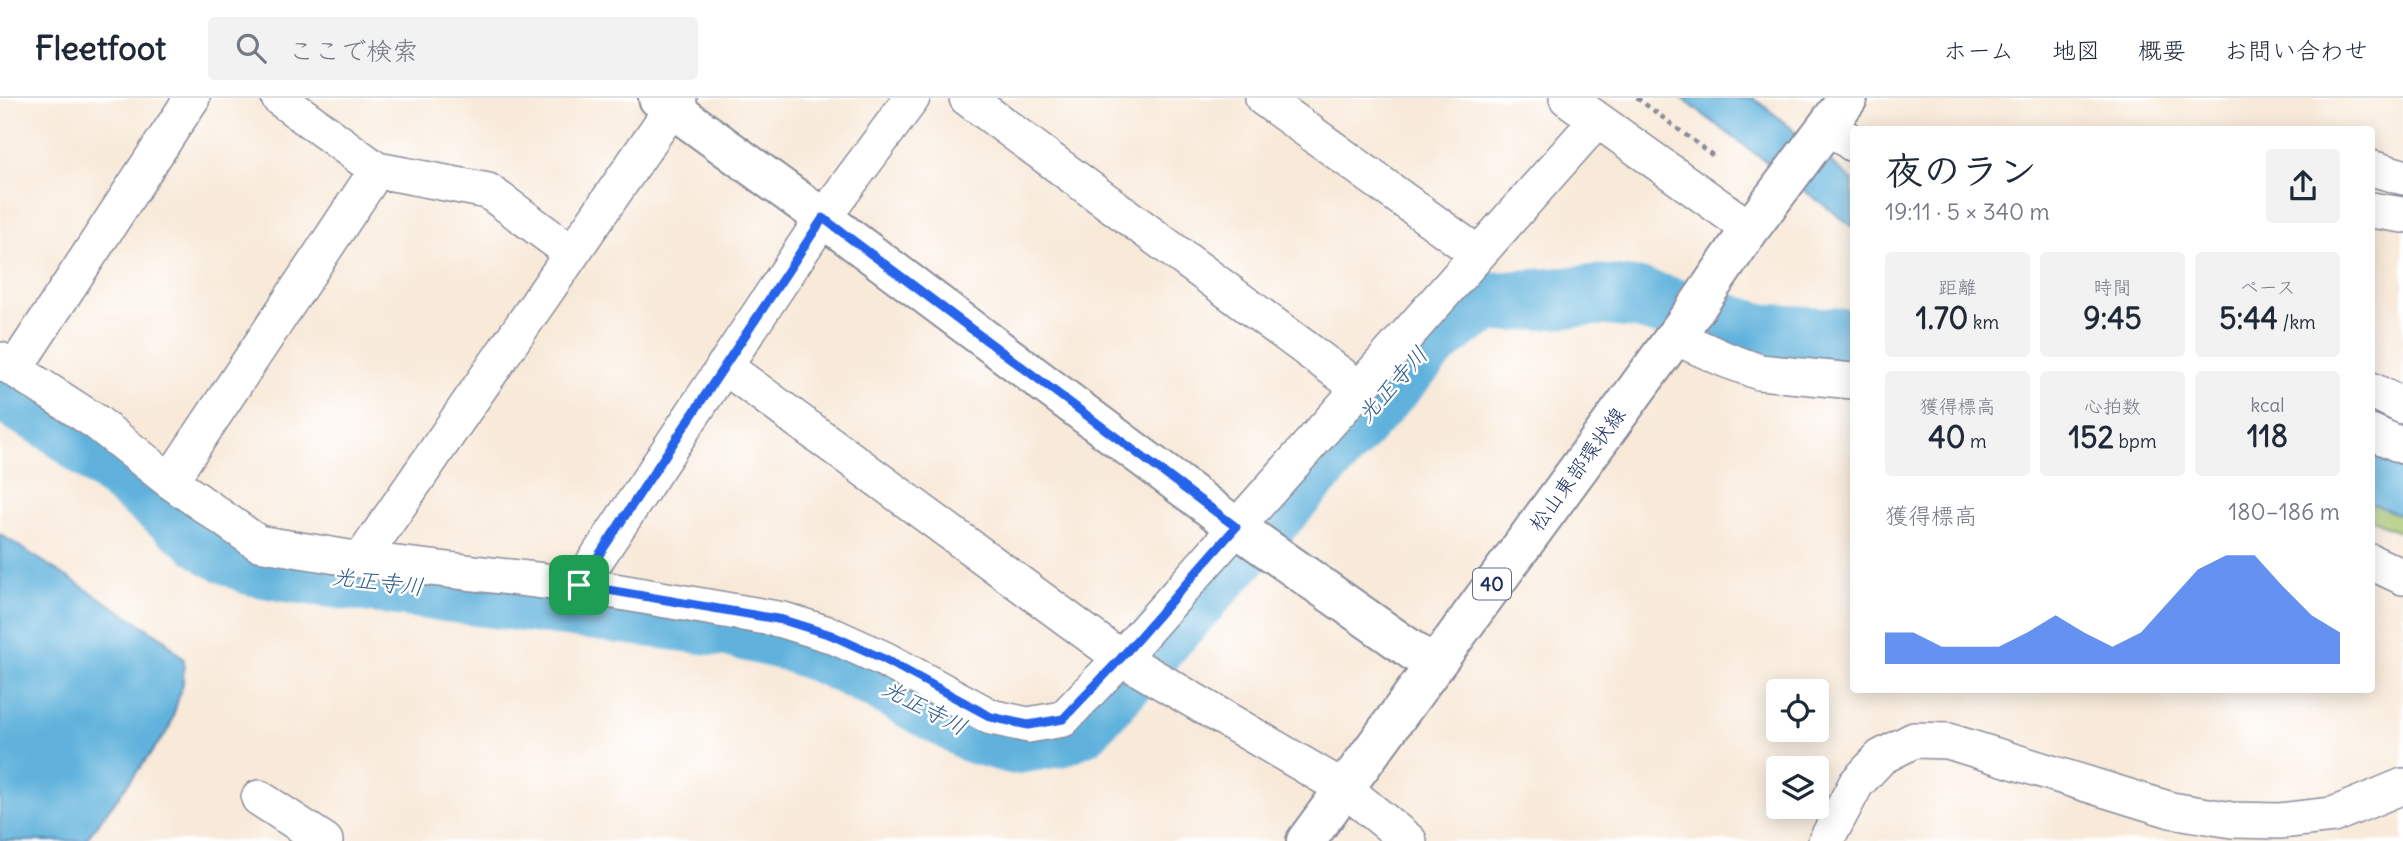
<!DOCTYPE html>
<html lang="ja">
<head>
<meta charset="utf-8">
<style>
  :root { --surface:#fff; --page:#f2f2f3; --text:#1f2937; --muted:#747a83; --line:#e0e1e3; --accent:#2563eb }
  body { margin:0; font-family:Delius,"Klee One",sans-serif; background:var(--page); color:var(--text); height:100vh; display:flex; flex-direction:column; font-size:26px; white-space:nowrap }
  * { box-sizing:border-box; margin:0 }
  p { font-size:23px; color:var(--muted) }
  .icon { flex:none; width:38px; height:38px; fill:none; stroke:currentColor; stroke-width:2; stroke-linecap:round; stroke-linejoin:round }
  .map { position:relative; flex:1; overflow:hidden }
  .details { position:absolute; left:1850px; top:28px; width:525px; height:567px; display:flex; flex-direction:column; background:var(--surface); border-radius:7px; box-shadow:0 4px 18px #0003 }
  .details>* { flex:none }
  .fabs { position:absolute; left:1766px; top:581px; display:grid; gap:14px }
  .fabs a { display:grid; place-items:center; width:63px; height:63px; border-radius:7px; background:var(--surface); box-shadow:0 4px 18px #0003; font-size:35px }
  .pin { position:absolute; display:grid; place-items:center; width:60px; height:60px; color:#fff; margin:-30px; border-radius:14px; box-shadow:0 4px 10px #0006 }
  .round { display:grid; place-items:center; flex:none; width:74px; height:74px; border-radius:7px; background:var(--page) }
  .summary { display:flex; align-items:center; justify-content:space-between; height:119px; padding:0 35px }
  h1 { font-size:38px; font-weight:800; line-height:52px }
  .stats { display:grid; grid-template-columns:repeat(3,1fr); gap:10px; height:119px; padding:7px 35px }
  .stats div { display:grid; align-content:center; border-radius:7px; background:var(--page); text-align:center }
  .stats b { font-size:30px; font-weight:800 }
  .stats small { font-size:19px; font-weight:400 }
  .stats p { font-size:19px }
  .chart { height:196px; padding:14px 35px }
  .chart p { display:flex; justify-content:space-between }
  .chart svg { width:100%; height:126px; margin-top:7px; fill:var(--accent); opacity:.7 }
  header { display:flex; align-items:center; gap:42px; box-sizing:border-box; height:98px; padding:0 35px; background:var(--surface); border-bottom:2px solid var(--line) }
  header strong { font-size:33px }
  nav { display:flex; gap:38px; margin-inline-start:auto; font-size:24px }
  .search { width:490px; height:63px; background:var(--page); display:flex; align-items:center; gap:18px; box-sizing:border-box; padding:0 24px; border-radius:7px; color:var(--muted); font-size:26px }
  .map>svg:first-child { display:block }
</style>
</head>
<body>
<header>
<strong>Fleetfoot</strong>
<div class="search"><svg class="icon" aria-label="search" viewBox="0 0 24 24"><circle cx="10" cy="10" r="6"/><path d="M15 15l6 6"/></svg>ここで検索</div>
<nav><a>ホーム</a><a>地図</a><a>概要</a><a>お問い合わせ</a></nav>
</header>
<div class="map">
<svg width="2403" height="743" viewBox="0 0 2403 743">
  <rect width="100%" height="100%" fill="#fff"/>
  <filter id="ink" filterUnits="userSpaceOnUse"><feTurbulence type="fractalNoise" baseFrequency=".0143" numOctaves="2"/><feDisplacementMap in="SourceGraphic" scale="14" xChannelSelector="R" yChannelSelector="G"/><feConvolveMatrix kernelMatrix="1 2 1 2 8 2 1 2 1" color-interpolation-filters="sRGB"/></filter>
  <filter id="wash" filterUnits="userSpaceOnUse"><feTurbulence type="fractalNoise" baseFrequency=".00686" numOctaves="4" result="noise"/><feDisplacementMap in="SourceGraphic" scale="28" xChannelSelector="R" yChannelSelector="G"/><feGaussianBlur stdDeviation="1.57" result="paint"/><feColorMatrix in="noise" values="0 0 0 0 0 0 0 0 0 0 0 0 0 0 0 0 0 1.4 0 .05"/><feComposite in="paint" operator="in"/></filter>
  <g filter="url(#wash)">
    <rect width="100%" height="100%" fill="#f8e9d8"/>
    <!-- green -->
    <path fill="#a6c66e" stroke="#607a66" stroke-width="2" d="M2371 405 2403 418V436L2371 421Z"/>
    <!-- water -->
    <path fill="#61b2dc" stroke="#3e709d" stroke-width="2" d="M1681 0H1753L1778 19 1853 83V129Z
      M2371 355 2403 369V418L2371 405Z
      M0 436 164 541 184 562 183 585 169 631 85 743H0Z"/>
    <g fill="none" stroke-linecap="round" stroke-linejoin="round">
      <!-- river -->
      <path stroke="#61b2dc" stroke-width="61" d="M0 292 60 327 216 450 252 467 289 474 730 529 789 543 831 559 878 582 976 636 1014 646 1057 639 1082 628 1433 241 1459 220 1486 205 1602 197 1641 201 1761 236 1853 241"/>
    </g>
  </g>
  <g filter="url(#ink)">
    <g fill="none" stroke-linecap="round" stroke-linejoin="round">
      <defs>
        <path id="minor" d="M279 0 377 72 488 93 572 155
          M967 0 1359 290
          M1263 0 1478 156
          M1567 0 1750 131
          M1828 27 1853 46
          M2371 70 2403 79
          M2371 112 2403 117
          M1675 239 1724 261 1759 274 1853 283
          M0 262 96 324 170 383 258 445 361 462 579 487 783 522 831 537 884 561 991 619 1028 627 1063 621 1121 560 1597 22
          M724 268 1121 560 1345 691 1409 743
          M15 270 192 0
          M2371 292 2403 308
          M2371 334 2403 348
          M170 383 377 72
          M361 462 679 0
          M2371 464 2403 479
          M579 487 823 120 912 0
          M259 700 325 743
          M1826 743 1856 686 1881 659 1914 642 1948 643 2171 712 2232 722 2280 723 2333 717 2403 688"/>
        <path id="tertiary" d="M658 0 823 120 1236 429 1433 567"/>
        <path id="primary" d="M1306 743 1698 207 1750 131 1848 0"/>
      </defs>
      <!-- minor casing -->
      <use href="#minor" stroke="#8a8c9b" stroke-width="38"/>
      <!-- tertiary casing -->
      <use href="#tertiary" stroke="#8a8c9b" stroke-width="42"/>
      <!-- primary casing -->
      <use href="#primary" stroke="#8a8c9b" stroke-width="42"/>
      <!-- path -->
      <path stroke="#8a8c9b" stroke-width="4.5" stroke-dasharray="5 5" stroke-linecap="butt" d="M1637 0 1711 56 1713 60"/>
      <!-- minor -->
      <use href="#minor" stroke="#fff" stroke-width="35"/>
      <!-- tertiary -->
      <use href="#tertiary" stroke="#fff" stroke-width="38"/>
      <!-- primary -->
      <use href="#primary" stroke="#fff" stroke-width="38"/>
    </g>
  </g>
  <g fill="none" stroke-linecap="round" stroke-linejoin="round" filter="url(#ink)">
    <defs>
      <path id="route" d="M823 120 1236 429 1121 560 1063 621 1028 627 991 619 884 561 831 537 783 522 579 487Z"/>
    </defs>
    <!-- route casing -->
    <use href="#route" stroke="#fff" stroke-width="14"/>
    <!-- route -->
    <use href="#route" stroke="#2563eb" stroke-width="9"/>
  </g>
  <g text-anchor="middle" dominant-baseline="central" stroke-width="5" stroke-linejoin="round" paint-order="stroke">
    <!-- shield labels -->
    <rect fill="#fff" stroke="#5f6d8e" stroke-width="2" x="1473" y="470.5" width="38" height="31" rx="5"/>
    <g font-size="19" font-weight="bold" fill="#1b2f5e">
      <text x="1492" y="486">40</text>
    </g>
    <!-- street labels -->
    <g font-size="21" fill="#1b2f5e" stroke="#fff">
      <text transform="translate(1577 371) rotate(-54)">松山東部環状線</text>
    </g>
    <!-- water labels -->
    <g font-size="23" font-style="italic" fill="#345d8a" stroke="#fff">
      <text transform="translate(1392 286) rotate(-48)">光正寺川</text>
      <text transform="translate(378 483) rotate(7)">光正寺川</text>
      <text transform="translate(925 609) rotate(28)">光正寺川</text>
    </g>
  </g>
</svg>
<div class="fabs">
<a><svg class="icon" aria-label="locate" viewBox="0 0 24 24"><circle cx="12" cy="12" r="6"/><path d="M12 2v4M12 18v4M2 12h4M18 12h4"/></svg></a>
<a><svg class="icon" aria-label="layers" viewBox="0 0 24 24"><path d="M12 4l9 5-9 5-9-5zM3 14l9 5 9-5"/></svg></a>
</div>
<div class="pin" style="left:579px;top:487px;background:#1e9e55"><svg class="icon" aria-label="arrive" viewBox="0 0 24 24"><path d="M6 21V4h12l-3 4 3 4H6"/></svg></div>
<section class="details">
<div class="summary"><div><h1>夜のラン</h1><p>19:11 · 5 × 340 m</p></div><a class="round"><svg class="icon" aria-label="share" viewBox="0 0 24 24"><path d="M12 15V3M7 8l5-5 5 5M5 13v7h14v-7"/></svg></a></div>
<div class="stats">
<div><p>距離</p><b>1.70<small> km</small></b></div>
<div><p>時間</p><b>9:45</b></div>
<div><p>ペース</p><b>5:44<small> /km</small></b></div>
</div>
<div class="stats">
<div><p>獲得標高</p><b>40<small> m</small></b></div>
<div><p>心拍数</p><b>152<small> bpm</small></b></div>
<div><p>kcal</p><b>118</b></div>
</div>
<div class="chart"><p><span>獲得標高</span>180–186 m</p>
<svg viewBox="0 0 160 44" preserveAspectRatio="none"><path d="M0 44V33L10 33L20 38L30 38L40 38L50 33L60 27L70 33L80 38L90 33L100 22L110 11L120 6L130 6L140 17L150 27L160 33V44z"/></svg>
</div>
</section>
</div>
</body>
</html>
